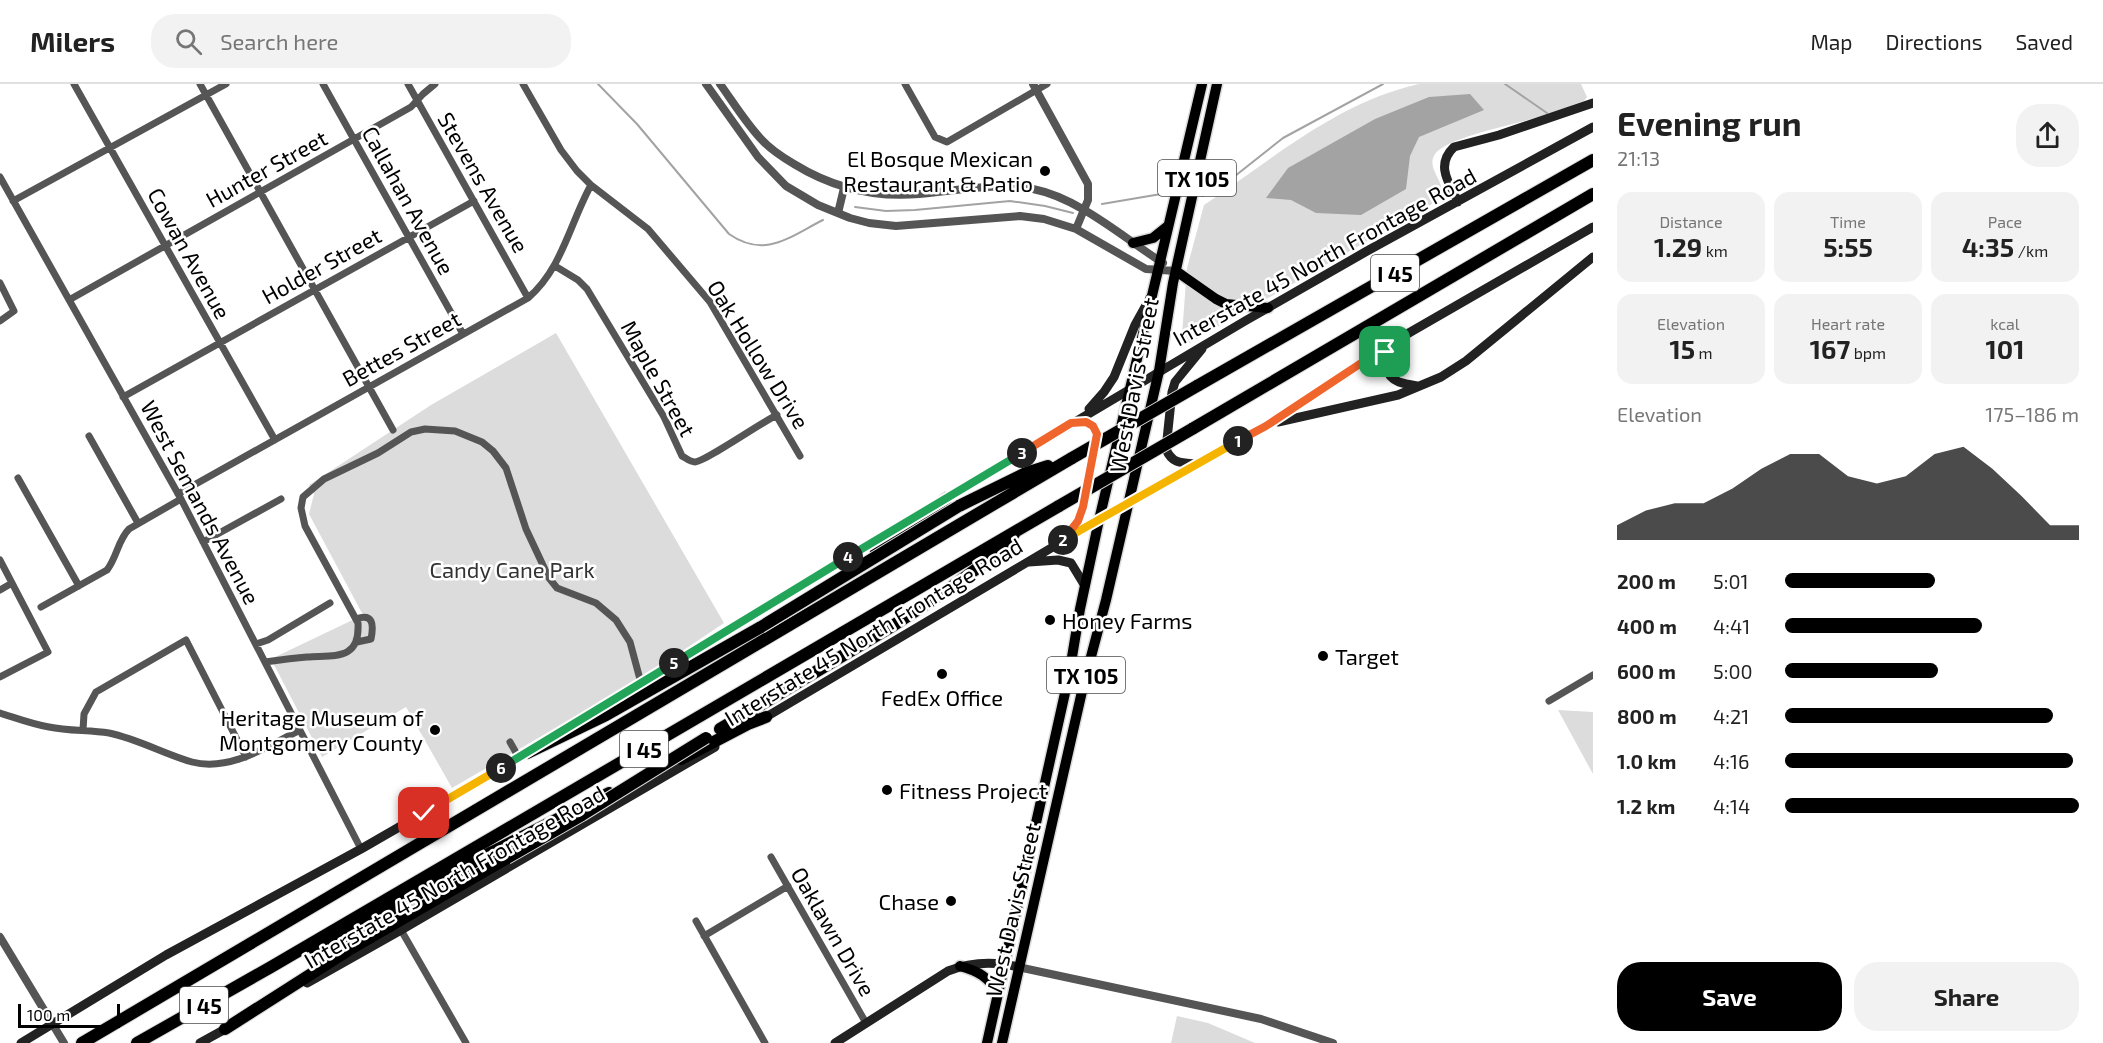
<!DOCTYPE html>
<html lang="en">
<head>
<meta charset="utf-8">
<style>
  :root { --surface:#fff; --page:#f2f2f2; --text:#222; --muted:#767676; --line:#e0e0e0; --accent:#000 }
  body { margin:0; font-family:"Exo 2",sans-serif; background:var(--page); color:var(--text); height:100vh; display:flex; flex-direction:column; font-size:22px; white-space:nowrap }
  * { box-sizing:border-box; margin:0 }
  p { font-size:20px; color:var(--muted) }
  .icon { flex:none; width:33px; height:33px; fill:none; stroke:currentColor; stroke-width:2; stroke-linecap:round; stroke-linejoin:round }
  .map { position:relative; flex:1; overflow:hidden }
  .side { display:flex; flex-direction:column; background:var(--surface); width:510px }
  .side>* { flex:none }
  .scale { position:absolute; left:18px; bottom:15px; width:102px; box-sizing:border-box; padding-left:6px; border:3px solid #000; border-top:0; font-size:16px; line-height:21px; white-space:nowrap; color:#000; -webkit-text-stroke:4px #fff; paint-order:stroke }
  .pin { position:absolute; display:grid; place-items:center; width:51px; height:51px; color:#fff; margin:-26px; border-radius:12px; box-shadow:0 3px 9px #0006 }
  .km { position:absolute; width:30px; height:30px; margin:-15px; border-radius:50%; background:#222; color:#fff; font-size:16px; line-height:30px; text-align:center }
  .round { display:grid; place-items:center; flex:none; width:63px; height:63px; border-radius:24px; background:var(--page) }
  .headline { display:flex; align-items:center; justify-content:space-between; height:102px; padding:0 24px }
  h1 { font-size:33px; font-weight:700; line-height:45px }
  .metrics { display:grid; grid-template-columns:repeat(3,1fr); gap:9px; height:102px; padding:6px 24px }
  .metrics div { display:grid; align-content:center; border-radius:15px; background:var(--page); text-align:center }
  .metrics b { font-size:26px; font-weight:700 }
  .metrics small { font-size:16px; font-weight:400 }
  .metrics p { font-size:16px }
  .chart { height:168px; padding:12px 24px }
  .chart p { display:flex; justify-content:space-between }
  .chart svg { width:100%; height:108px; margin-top:6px; fill:var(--accent); opacity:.7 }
  .cta { display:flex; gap:12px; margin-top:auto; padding:12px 24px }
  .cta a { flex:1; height:69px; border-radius:24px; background:var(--accent); color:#fff; font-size:24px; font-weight:700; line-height:69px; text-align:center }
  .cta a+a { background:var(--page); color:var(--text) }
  ul { padding:0 24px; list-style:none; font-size:20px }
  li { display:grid; grid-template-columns:96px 72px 1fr; align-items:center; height:45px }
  li i { height:15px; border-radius:8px; background:var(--accent) }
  header { display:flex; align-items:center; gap:36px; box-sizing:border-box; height:84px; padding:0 30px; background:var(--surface); border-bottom:2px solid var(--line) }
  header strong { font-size:28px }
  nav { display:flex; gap:33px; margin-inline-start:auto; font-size:21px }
  .search { width:420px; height:54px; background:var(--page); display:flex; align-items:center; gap:15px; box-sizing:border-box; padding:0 21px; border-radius:24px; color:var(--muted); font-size:22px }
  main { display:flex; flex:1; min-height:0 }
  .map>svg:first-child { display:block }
</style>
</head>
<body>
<header>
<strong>Milers</strong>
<div class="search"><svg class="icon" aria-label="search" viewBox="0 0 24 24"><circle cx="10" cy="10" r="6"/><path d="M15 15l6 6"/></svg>Search here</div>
<nav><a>Map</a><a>Directions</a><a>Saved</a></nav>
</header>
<main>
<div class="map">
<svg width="1593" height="959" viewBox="0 0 1593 959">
  <rect width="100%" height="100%" fill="#fff"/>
  <!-- green -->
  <path fill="#dcdcdc" d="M1419 0H1581L1587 13 1584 17C1567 23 1549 30 1531 35 1511 41 1446 54 1435 70 1424 87 1452 100 1437 117L1181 264 1187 184 1204 121C1272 76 1337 18 1419 0Z
    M556 249 724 539 645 592 452 704 406 623 322 673 271 575 363 531 309 430 314 410 309 401 431 321Z
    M1558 626 1593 628V690Z
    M1177 932 1208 939 1255 959H1171Z"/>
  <!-- water -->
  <path fill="#a3a3a3" d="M1470 10 1484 26 1419 53 1410 72 1406 105 1361 131 1316 129 1291 116 1266 114 1288 84 1375 35 1429 13Z"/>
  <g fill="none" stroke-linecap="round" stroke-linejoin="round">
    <!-- stream -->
    <path stroke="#a3a3a3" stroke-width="2" d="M598 0 637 40 729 150C765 175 789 153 823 136
      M1505 0 1547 29
      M1202 112 1216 107 1283 54 1383 0
      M1102 120 1161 110
      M855 123 886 127 915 126 1010 117 1045 122 1073 129"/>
    <defs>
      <path id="primary" d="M1133 159 1153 154 1168 142
        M1176 187 1216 215 1226 220 1268 224
        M960 882C978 887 989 893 998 910
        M987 959 1069 591 1080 525 1099 436 1202 0
        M1002 959 1083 603 1106 516 1159 287 1173 199 1217 0"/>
      <path id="motorway" d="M1197 302 1593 76
        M1192 345 1593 110
        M959 422 1026 389 1048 382
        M876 467 947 414
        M720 645 894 541 943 509 1004 465 1014 450
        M527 669 606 631 761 543
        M681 675 748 640 766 633
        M314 865 339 855 492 768 609 709
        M225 945 352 864 507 774
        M82 959 1072 374
        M137 959 271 883 1059 422"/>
    </defs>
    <!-- primary casing -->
    <use href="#primary" stroke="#dbdbdb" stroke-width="13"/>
    <!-- motorway casing -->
    <use href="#motorway" stroke="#dbdbdb" stroke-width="14"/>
    <!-- minor -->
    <path stroke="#555" stroke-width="7" d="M74 0 275 356
      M200 0 393 346
      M323 0 463 250
      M408 0 528 214
      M523 0 561 66 577 87 591 101 648 145 710 218 800 372
      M905 0 935 53 947 58 1047 0
      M0 93 181 415 361 765
      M13 117 226 0
      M555 182 578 196 587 205 664 333 682 372C686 374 690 378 695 378 704 378 762 338 777 331
      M0 199 14 227 0 237
      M69 216 411 23 423 10 435 0
      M123 313 474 117
      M89 352 138 439
      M18 394 79 502
      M178 410 528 214C562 185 570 139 591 101
      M203 458 281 415
      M0 476 48 568 0 593
      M0 506 12 499
      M41 523 107 486C117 473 118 456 129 445L181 415
      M356 535C373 529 374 540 371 555L357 558
      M256 560 268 556 330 519
      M265 578C279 576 293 574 307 573 335 571 360 577 358 539L305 442 301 424 303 413 324 395 378 369 411 348 425 345 455 347 482 358 493 367 506 384 526 445 549 494 557 504 596 519 616 536 630 558 641 599
      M1549 617 1593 591
      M0 629C16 634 32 640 49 643 68 647 89 646 109 649 138 655 164 670 192 678 230 688 268 662 300 646
      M83 646 84 630 96 608 186 556 246 673
      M510 658 519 674
      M771 773 866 939
      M696 837 765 959
      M401 846 466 959
      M704 852 788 802"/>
    <!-- tertiary -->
    <path stroke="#555" stroke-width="8" d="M706 0 758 73 786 102 818 121 850 134 869 139 896 142 1020 132 1044 135 1076 145 1146 185 1176 187
      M720 0C733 18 746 39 761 55 770 65 782 73 794 80 833 104 873 114 919 110 956 107 996 98 1033 105 1079 114 1124 154 1163 179
      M1033 0 1088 100V116L1076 145
      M838 129 844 104
      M0 853 64 959
      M1018 883 1261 935 1333 959"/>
    <!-- secondary -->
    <path stroke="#222" stroke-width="9" d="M1458 118C1449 99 1435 81 1454 63L1499 51 1593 19
      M1391 262C1381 273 1384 292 1399 298 1405 300 1412 301 1418 302
      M1089 325 1104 308 1114 293 1135 241 1150 214
      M1278 338 1398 311 1441 293 1466 277 1593 173
      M1196 380C1182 379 1172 380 1166 365L1172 308 1175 298 1202 265
      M942 417 1245 237 1367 167 1593 43
      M1066 453 1078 437 1083 423 1097 350 1093 342 1086 337 1076 338
      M1029 478 1058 476 1071 479 1085 502
      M761 636 1063 457 1266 342 1381 265 1593 143
      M571 643 907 438
      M307 899 401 846 715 663
      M21 959 166 871 361 765 531 667
      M200 959 229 943
      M835 959 948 887C971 878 994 877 1018 883"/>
    <!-- primary -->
    <use href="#primary" stroke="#000" stroke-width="10"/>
    <!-- motorway -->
    <use href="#motorway" stroke="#000" stroke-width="12"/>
    <defs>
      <path id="motorway-bridge" d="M1072 374 1197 302
        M1059 422 1192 345
        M761 543 959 422
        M507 774 582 731 706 654"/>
    </defs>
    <!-- motorway-bridge casing -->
    <use href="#motorway-bridge" stroke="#dbdbdb" stroke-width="14" stroke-linecap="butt"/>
    <!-- motorway-bridge -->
    <use href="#motorway-bridge" stroke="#000" stroke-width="12"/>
  </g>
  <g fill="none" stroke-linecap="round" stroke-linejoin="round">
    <defs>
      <path id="split-1" d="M1238 357 1266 342 1396 256 1385 268"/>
      <path id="split-2" d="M1063 456 1238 357"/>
      <path id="split-3" d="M1022 369 1071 339 1086 338 1093 342 1097 350 1083 423 1078 437 1063 456"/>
      <path id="split-4" d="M848 473 1022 369"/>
      <path id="split-5" d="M674 579 848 473"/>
      <path id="split-6" d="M501 684 674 579"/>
      <path id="split-7" d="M424 729 501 684"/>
    </defs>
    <!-- split-1 casing -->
    <use href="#split-1" stroke="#fff" stroke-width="12"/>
    <!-- split-2 casing -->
    <use href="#split-2" stroke="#fff" stroke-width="12"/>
    <!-- split-3 casing -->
    <use href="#split-3" stroke="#fff" stroke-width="12"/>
    <!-- split-4 casing -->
    <use href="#split-4" stroke="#fff" stroke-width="12"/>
    <!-- split-5 casing -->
    <use href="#split-5" stroke="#fff" stroke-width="12"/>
    <!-- split-6 casing -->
    <use href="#split-6" stroke="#fff" stroke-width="12"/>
    <!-- split-7 casing -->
    <use href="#split-7" stroke="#fff" stroke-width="12"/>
    <!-- split-1 -->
    <use href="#split-1" stroke="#f0652b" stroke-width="8"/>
    <!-- split-2 -->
    <use href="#split-2" stroke="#f5b400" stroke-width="8"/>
    <!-- split-3 -->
    <use href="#split-3" stroke="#f0652b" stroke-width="8"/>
    <!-- split-4 -->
    <use href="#split-4" stroke="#22a559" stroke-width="8"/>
    <!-- split-5 -->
    <use href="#split-5" stroke="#22a559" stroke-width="8"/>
    <!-- split-6 -->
    <use href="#split-6" stroke="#22a559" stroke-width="8"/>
    <!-- split-7 -->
    <use href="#split-7" stroke="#f5b400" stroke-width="8"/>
  </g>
  <!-- markers -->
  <g fill="#000" stroke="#fff" stroke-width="2">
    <circle cx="1045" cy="87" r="6"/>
    <circle cx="1050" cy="536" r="6"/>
    <circle cx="1323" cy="572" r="6"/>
    <circle cx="942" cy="590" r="6"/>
    <circle cx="435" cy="646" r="6"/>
    <circle cx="887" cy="706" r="6"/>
    <circle cx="951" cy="817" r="6"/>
  </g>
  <g text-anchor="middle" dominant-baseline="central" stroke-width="5" stroke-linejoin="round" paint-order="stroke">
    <!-- shield labels -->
    <g fill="#fff" stroke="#4c4c4c" stroke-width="1.5">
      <rect x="1158" y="76" width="78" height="36" rx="4.5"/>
      <rect x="1371" y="171" width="48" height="36" rx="4.5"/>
      <rect x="1047" y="573" width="78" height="36" rx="4.5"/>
      <rect x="620" y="647" width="48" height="36" rx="4.5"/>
      <rect x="180" y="903" width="48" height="36" rx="4.5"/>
    </g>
    <g font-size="21" font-weight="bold" fill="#000">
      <text x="1197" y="94">TX 105</text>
      <text x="1395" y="189">I 45</text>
      <text x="1086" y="591">TX 105</text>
      <text x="644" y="665">I 45</text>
      <text x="204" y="921">I 45</text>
    </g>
    <!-- poi labels -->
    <g font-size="22" fill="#000" stroke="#fff" text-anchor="end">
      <text x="1033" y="74">El Bosque Mexican<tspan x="1033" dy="25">Restaurant &amp; Patio</tspan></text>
      <text x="1062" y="536" text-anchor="start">Honey Farms</text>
      <text x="1335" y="572" text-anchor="start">Target</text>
      <text x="942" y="613" text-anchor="middle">FedEx Office</text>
      <text x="423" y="633">Heritage Museum of<tspan x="423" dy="25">Montgomery County</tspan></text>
      <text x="899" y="706" text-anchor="start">Fitness Project</text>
      <text x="939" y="817">Chase</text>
    </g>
    <!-- street labels -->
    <g font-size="22" fill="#000" stroke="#fff">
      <text transform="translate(266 84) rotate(-29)">Hunter Street</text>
      <text transform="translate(484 98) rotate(60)">Stevens Avenue</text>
      <text transform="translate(409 116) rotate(61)">Callahan Avenue</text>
      <text transform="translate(190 169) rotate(61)">Cowan Avenue</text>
      <text transform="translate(1324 172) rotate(-29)">Interstate 45 North Frontage Road</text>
      <text transform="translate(321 181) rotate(-29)">Holder Street</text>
      <text transform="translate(401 264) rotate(-29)">Bettes Street</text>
      <text transform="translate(759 270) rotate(58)">Oak Hollow Drive</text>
      <text transform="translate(659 294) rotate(61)">Maple Street</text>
      <text transform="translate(1133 301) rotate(-79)">West Davis Street</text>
      <text transform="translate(201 418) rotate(62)">West Semands Avenue</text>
      <text transform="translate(873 547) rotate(-31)">Interstate 45 North Frontage Road</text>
      <text transform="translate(454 792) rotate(-30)">Interstate 45 North Frontage Road</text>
      <text transform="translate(1012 826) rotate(-77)">West Davis Street</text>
      <text transform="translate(834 847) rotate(60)">Oaklawn Drive</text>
    </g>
    <!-- park labels -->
    <g font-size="22" fill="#333" stroke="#fff">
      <text x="512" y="485">Candy Cane Park</text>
    </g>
  </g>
</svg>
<div class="scale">100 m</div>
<div class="pin" style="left:1385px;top:268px;background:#1e9e55"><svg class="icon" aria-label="arrive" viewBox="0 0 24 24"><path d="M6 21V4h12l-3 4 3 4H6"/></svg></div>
<div class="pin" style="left:424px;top:729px;background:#d93025"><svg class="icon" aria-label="check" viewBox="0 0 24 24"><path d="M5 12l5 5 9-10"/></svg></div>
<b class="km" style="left:1238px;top:357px">1</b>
<b class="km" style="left:1063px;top:456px">2</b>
<b class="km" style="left:1022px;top:369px">3</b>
<b class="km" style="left:848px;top:473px">4</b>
<b class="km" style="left:674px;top:579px">5</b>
<b class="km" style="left:501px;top:684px">6</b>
</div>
<section class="side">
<div class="headline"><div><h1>Evening run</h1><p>21:13</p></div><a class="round"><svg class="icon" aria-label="share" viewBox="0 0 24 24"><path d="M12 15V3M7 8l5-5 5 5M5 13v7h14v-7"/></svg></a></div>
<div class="metrics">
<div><p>Distance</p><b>1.29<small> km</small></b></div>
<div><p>Time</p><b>5:55</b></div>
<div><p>Pace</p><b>4:35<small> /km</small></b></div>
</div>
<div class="metrics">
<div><p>Elevation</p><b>15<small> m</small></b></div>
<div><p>Heart rate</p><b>167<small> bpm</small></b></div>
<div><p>kcal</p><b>101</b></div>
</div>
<div class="chart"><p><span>Elevation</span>175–186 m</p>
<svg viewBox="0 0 160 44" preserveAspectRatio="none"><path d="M0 44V38L10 32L20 29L30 29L40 23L50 15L60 9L70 9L80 18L90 21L100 18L110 9L120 6L130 15L140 26L150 38L160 38V44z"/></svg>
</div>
<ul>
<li><b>200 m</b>5:01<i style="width:51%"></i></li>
<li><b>400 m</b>4:41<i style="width:67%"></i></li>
<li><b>600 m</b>5:00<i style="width:52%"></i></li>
<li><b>800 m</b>4:21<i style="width:91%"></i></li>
<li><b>1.0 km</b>4:16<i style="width:98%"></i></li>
<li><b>1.2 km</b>4:14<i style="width:100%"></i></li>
</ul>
<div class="cta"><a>Save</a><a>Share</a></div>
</section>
</main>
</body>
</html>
